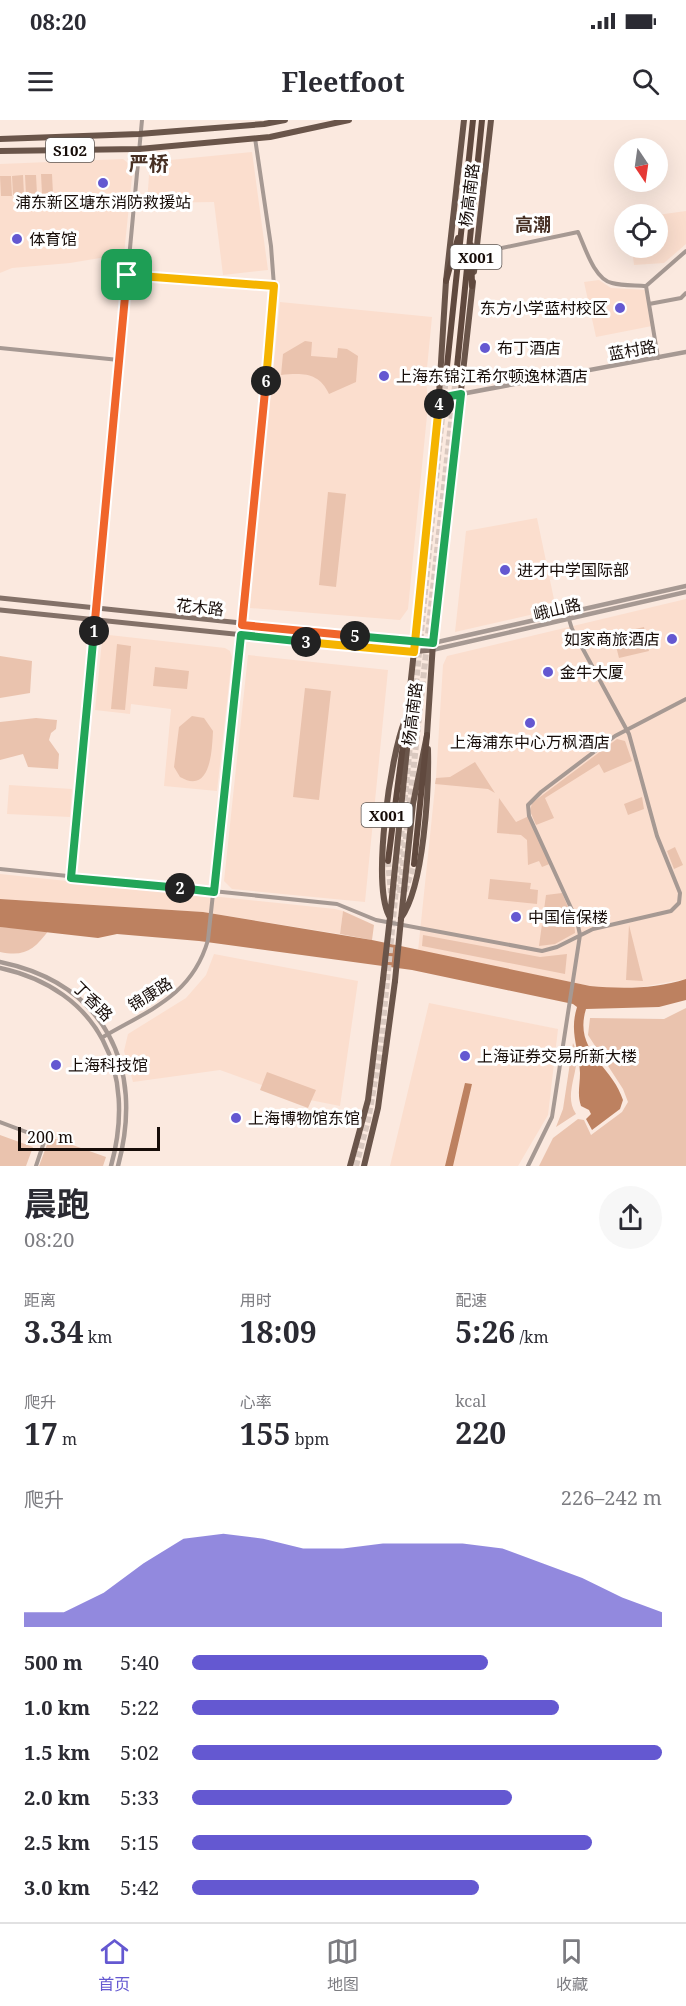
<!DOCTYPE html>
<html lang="zh">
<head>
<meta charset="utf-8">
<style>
  :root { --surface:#fff; --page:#f7f7f7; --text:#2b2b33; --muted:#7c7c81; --line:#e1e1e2; --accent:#6458d1 }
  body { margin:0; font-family:"Noto Serif","Noto Sans SC",serif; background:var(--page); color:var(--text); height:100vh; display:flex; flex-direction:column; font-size:22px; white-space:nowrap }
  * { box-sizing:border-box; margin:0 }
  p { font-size:20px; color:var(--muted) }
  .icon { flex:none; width:33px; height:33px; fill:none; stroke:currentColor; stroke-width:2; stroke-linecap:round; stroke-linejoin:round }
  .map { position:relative; height:1046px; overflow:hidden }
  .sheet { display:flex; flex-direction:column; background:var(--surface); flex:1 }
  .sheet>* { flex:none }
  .needle { width:39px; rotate:167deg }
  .tools { position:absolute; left:614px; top:18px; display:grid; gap:12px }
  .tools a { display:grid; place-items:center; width:54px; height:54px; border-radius:50%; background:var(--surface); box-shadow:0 6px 24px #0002; font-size:30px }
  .scale { position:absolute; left:18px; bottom:15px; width:142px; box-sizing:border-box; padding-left:6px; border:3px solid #160c08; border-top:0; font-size:16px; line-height:21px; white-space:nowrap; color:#160c08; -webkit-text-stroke:4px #fff; paint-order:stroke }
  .pin { position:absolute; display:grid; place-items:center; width:51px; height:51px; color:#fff; margin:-26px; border-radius:12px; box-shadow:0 3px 9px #0006 }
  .km { position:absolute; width:30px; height:30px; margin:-15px; border-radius:50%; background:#222; color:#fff; font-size:16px; line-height:30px; text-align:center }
  .round { display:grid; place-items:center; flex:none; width:63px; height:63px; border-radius:32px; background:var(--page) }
  .headline { display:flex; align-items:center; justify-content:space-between; height:102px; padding:0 24px }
  h1 { font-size:33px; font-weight:700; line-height:45px }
  .metrics { display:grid; grid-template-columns:repeat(3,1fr); gap:9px; height:102px; padding:6px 24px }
  .metrics div { display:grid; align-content:center }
  .metrics b { font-size:30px; font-weight:700 }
  .metrics small { font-size:16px; font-weight:400 }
  .metrics p { font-size:16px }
  .chart { height:168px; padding:12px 24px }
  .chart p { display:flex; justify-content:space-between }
  .chart svg { width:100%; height:108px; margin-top:6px; fill:var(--accent); opacity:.7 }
  ul { padding:0 24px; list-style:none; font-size:20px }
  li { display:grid; grid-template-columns:96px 72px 1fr; align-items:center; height:45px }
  li i { height:15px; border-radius:8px; background:var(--accent) }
  .status { display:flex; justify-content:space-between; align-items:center; height:42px; padding:0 30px; background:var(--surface); direction:ltr }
  .status svg { height:16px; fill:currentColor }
  header { display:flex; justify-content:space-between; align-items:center; height:78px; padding:0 24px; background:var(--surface); font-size:27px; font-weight:700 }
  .menu { display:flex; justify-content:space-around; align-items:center; height:84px; border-top:2px solid var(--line); background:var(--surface); font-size:16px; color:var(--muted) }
  .menu a { display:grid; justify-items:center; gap:3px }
  .menu .current { color:var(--accent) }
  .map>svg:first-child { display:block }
</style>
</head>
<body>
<div class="status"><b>08:20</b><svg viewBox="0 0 49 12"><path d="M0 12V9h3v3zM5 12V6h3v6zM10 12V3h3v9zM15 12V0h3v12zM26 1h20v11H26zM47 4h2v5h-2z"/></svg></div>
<header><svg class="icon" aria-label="menu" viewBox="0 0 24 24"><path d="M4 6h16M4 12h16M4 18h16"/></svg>Fleetfoot<svg class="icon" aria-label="search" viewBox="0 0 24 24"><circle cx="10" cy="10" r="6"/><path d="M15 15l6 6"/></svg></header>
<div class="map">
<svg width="686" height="1046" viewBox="0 0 686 1046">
  <rect width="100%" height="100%" fill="#fbe9df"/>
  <!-- built -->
  <path fill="#fbdece" d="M252 32 268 150 223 155 214 82 147 83 150 42Z
    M123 39 133 47 124 134 70 143 12 148 0 153V44Z
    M686 91V124L664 143 634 145 632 128H657V95Z
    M599 160 611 168 647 170 652 206 596 217 584 162Z
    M280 182 432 197 426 258 428 285 408 489 400 500 250 488Z
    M537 398 556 489 455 512 466 411Z
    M686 479V859L641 867 614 869 590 866 418 831 436 658 443 545 447 536Z
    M109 515 225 528 230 531 232 537 217 671 164 666 171 589 131 584 130 594 95 590 102 521Z
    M248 535 388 550 365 782 232 769 224 761Z
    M9 665 72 669 70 697 7 694Z
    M0 754 335 789 343 791 340 814 203 792 0 779Z
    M214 834 358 861 340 986 295 977 220 950 133 962 124 931 128 914 186 878 206 855Z
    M429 883 558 909 548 995 518 1046H390Z"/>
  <!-- green -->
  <path fill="#eac3ae" d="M41 54H52L53 74H42Z
    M23 55 24 75H13L12 56Z
    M25 55H36L37 74 26 75Z
    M0 56H11L12 76H1Z
    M305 221 312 222 311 236 337 238 338 228 347 229 358 236 356 262 329 274C319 252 302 253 281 255L283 234Z
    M328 372 346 374 336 467 319 465Z
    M644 507 649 531 619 538 613 514Z
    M117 524 131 526 125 590 111 589Z
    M0 536 32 541 30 573 0 578Z
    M155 547 189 551 187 569 153 566Z
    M305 568 331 571 319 680 293 677Z
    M192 596 204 598 213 611C212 630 211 675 180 657L174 647 179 607Z
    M36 598 57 600 56 609 51 613 49 620 59 634 58 649 28 647 23 634 0 640V602Z
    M617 619 625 621 632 641 604 653 599 644 545 678 554 698 536 705 530 691 532 683Z
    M475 642 495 673 488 669 435 664 436 658 450 657Z
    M642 677 644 689 628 695 624 684Z
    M499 678 516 702 529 696 552 743 542 747 539 741 528 745 527 720 521 715 497 713Z
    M675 727 683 745 674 749 667 731Z
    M490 759 531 763 530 769 538 770 537 784 488 779Z
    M562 773 574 801 575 813 555 824 539 826 546 775Z
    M343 791 374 805 372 820 340 814Z
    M629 805 643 861 626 860Z
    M0 807 49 810C34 830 25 837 0 832Z
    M423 815 540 837 567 834 565 854 422 826Z
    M686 888V1046H539L553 1018 578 999 584 1000 591 1015 622 992 628 982 623 969 588 915 590 898 664 899Z
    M573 923C585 946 561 972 576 994L556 1007 563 989Z
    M267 952 316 970 308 988 260 970Z
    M0 1015 33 1027 26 1046H0Z
    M50 1017 106 1037 103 1046H39Z"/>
  <!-- water -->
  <path fill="#bd8160" d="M0 779 203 792 372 820 590 866C621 869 656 869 686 859V880L659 887 586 889C573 931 612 945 623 980L620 989 592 1010 586 999 591 994 589 990 581 986C577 974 580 965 580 953 579 927 569 913 577 887L573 884 412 850 199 821 117 814 98 818 0 807Z
    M465 963 472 964 453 1046H445Z"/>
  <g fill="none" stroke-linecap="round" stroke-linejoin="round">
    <!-- trunk-tunnel -->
    <path stroke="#d9c8bf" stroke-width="6" stroke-dasharray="6 3" stroke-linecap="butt" d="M388 741 391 773
      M405 771 414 744
      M400 773 457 247
      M356 1046 368 1000 380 933 447 246"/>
    <!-- minor -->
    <path stroke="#a69993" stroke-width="4" d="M255 18 271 126 274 166
      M483 132 578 112C585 127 594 159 612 163 623 166 635 165 646 166L686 131
      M646 166 658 238
      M649 184 681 178 686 173
      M0 228 119 240
      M0 749 337 784 376 800 542 831 557 827 593 809 671 791 679 783 680 773 657 716 629 614 572 509 567 493
      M71 758 142 0
      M103 917C149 890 192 876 208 820L242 505 274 166 127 155
      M0 1002 45 1019 36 1046
      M528 1046 552 997 580 815 577 801 529 696 528 685 541 672 615 616 686 579"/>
    <!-- tertiary -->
    <path stroke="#a69993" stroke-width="4.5" d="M440 278 686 232
      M433 523 686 466
      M432 530 686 472
      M0 842C105 864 145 946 118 1046
      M0 848C100 870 137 952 111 1046"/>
    <!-- secondary -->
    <path stroke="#837168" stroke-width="5" d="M0 478 433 523
      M0 490 411 532 432 530"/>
    <!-- primary -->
    <path stroke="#6a554a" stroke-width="6" d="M0 19 139 14 264 4 285 0
      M0 31 139 29 270 17 349 0
      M474 152 491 0
      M389 796C372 762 390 637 405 600
      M390 797 408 619V586L435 340 446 161 464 0
      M401 798C424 766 429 670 428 629
      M401 799 413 684 427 615 433 523 473 162
      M350 1046 368 980 383 859
      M364 1046 378 988 395 861"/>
    <!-- trunk -->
    <path stroke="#60493e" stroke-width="6" d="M471 125 472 166
      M446 161 458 118
      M447 246 473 0
      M457 247 482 0
      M388 741 407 594
      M414 744 427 615"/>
    <!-- primary-bridge -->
    <path stroke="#6a554a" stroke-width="6" d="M383 859 390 797
      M395 861 401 799"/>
  </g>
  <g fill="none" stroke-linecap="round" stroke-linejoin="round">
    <defs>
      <path id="split-1" d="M94 511 127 155"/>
      <path id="split-2" d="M94 511 71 758 180 768"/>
      <path id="split-3" d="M180 768 214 772 241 515 306 522"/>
      <path id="split-4" d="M306 522 414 532 439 284"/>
      <path id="split-5" d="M355 516 433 523 461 274 440 278 439 284"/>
      <path id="split-6" d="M266 261 242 505 355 516"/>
      <path id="split-7" d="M127 155 274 166 266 261"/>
    </defs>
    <!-- split-1 casing -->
    <use href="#split-1" stroke="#fff" stroke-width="12"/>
    <!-- split-2 casing -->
    <use href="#split-2" stroke="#fff" stroke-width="12"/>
    <!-- split-3 casing -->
    <use href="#split-3" stroke="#fff" stroke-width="12"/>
    <!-- split-4 casing -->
    <use href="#split-4" stroke="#fff" stroke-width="12"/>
    <!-- split-5 casing -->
    <use href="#split-5" stroke="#fff" stroke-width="12"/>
    <!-- split-6 casing -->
    <use href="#split-6" stroke="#fff" stroke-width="12"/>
    <!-- split-7 casing -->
    <use href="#split-7" stroke="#fff" stroke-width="12"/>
    <!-- split-1 -->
    <use href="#split-1" stroke="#f0652b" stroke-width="8"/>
    <!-- split-2 -->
    <use href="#split-2" stroke="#22a559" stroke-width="8"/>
    <!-- split-3 -->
    <use href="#split-3" stroke="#22a559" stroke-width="8"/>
    <!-- split-4 -->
    <use href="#split-4" stroke="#f5b400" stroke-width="8"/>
    <!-- split-5 -->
    <use href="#split-5" stroke="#22a559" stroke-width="8"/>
    <!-- split-6 -->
    <use href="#split-6" stroke="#f0652b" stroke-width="8"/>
    <!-- split-7 -->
    <use href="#split-7" stroke="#f5b400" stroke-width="8"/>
  </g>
  <!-- markers -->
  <g fill="#6458d1" stroke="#fff" stroke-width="2">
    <circle cx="103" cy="63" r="6"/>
    <circle cx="17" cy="119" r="6"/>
    <circle cx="620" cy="188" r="6"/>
    <circle cx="485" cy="228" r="6"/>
    <circle cx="384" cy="256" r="6"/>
    <circle cx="505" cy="450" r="6"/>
    <circle cx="672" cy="519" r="6"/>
    <circle cx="548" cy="552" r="6"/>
    <circle cx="530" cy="603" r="6"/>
    <circle cx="516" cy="797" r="6"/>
    <circle cx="465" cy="936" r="6"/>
    <circle cx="56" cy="945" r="6"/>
    <circle cx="236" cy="998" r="6"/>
  </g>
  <g text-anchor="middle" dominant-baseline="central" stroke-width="6" stroke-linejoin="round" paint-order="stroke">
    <!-- shield labels -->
    <g fill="#fff" stroke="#5c5552" stroke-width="1.5">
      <rect x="46" y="18" width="48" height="24" rx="4.5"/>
      <rect x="450.5" y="125" width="51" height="24" rx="4.5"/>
      <rect x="361.5" y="683" width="51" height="24" rx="4.5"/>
    </g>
    <g font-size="15" font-weight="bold" fill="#160c08">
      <text x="70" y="30">S102</text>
      <text x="476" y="137">X001</text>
      <text x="387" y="695">X001</text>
    </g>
    <!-- street labels -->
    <g font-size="16" fill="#160c08" stroke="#fff">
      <text transform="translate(469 75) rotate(-83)">杨高南路</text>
      <text transform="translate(632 230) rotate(-10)">蓝村路</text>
      <text transform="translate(200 487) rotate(6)">花木路</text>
      <text transform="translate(557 489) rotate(-13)">峨山路</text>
      <text transform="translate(412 594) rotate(-83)">杨高南路</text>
      <text transform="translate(150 874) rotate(-32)">锦康路</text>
      <text transform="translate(93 881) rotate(45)">丁香路</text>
    </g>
    <!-- poi labels -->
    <g font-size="16" fill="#160c08" stroke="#fff" text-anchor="start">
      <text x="103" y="82" text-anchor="middle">浦东新区塘东消防救援站</text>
      <text x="29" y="119">体育馆</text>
      <text x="608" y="188" text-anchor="end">东方小学蓝村校区</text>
      <text x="497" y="228">布丁酒店</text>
      <text x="396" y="256">上海东锦江希尔顿逸林酒店</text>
      <text x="517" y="450">进才中学国际部</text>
      <text x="660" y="519" text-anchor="end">如家商旅酒店</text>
      <text x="560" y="552">金牛大厦</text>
      <text x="530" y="622" text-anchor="middle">上海浦东中心万枫酒店</text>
      <text x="528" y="797">中国信保楼</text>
      <text x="477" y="936">上海证券交易所新大楼</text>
      <text x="68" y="945">上海科技馆</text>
      <text x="248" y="998">上海博物馆东馆</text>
    </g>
    <!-- neighbourhood labels -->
    <g font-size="18" font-weight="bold" fill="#473024" stroke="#fff">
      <text x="533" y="104">高潮</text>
    </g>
    <!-- quarter labels -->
    <g font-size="20" font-weight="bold" fill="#473024" stroke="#fff">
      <text x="149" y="43">严桥</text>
    </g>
  </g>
</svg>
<div class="tools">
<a><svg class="needle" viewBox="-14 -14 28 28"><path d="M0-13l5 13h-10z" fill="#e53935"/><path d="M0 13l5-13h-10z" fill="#7c7c81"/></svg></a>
<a><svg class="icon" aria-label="locate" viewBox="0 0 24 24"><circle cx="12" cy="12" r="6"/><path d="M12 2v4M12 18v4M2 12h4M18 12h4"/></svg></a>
</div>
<div class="scale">200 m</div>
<div class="pin" style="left:127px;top:155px;background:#1e9e55"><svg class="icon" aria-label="arrive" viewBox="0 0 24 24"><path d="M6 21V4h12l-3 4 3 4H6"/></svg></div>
<b class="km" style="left:94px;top:511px">1</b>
<b class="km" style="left:180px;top:768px">2</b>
<b class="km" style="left:306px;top:522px">3</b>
<b class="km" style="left:439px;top:284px">4</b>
<b class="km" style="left:355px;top:516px">5</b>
<b class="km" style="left:266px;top:261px">6</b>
</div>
<section class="sheet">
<div class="headline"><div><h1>晨跑</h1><p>08:20</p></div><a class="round"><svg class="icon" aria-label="share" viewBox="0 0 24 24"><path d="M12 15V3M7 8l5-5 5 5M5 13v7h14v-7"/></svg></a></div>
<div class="metrics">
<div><p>距离</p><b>3.34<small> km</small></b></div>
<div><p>用时</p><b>18:09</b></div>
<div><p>配速</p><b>5:26<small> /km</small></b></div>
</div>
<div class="metrics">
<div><p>爬升</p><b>17<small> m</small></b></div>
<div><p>心率</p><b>155<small> bpm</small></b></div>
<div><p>kcal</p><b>220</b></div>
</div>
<div class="chart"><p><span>爬升</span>226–242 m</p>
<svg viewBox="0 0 160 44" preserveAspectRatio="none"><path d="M0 44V38L10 38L20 30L30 18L40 8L50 6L60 8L70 12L80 12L90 10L100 10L110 10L120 12L130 18L140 24L150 32L160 38V44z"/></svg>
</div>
<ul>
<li><b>500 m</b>5:40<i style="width:63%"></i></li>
<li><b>1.0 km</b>5:22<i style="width:78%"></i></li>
<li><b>1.5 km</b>5:02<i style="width:100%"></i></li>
<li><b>2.0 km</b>5:33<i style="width:68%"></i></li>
<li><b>2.5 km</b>5:15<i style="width:85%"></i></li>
<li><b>3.0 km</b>5:42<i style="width:61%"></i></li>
</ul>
</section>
<nav class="menu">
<a class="current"><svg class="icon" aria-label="home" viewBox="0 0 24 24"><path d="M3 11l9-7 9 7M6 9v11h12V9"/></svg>首页</a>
<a><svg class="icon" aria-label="map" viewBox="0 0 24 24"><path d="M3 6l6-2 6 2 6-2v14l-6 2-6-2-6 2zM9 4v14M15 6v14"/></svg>地图</a>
<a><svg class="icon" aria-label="saved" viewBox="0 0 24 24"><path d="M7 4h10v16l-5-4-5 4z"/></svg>收藏</a>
</nav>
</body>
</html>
